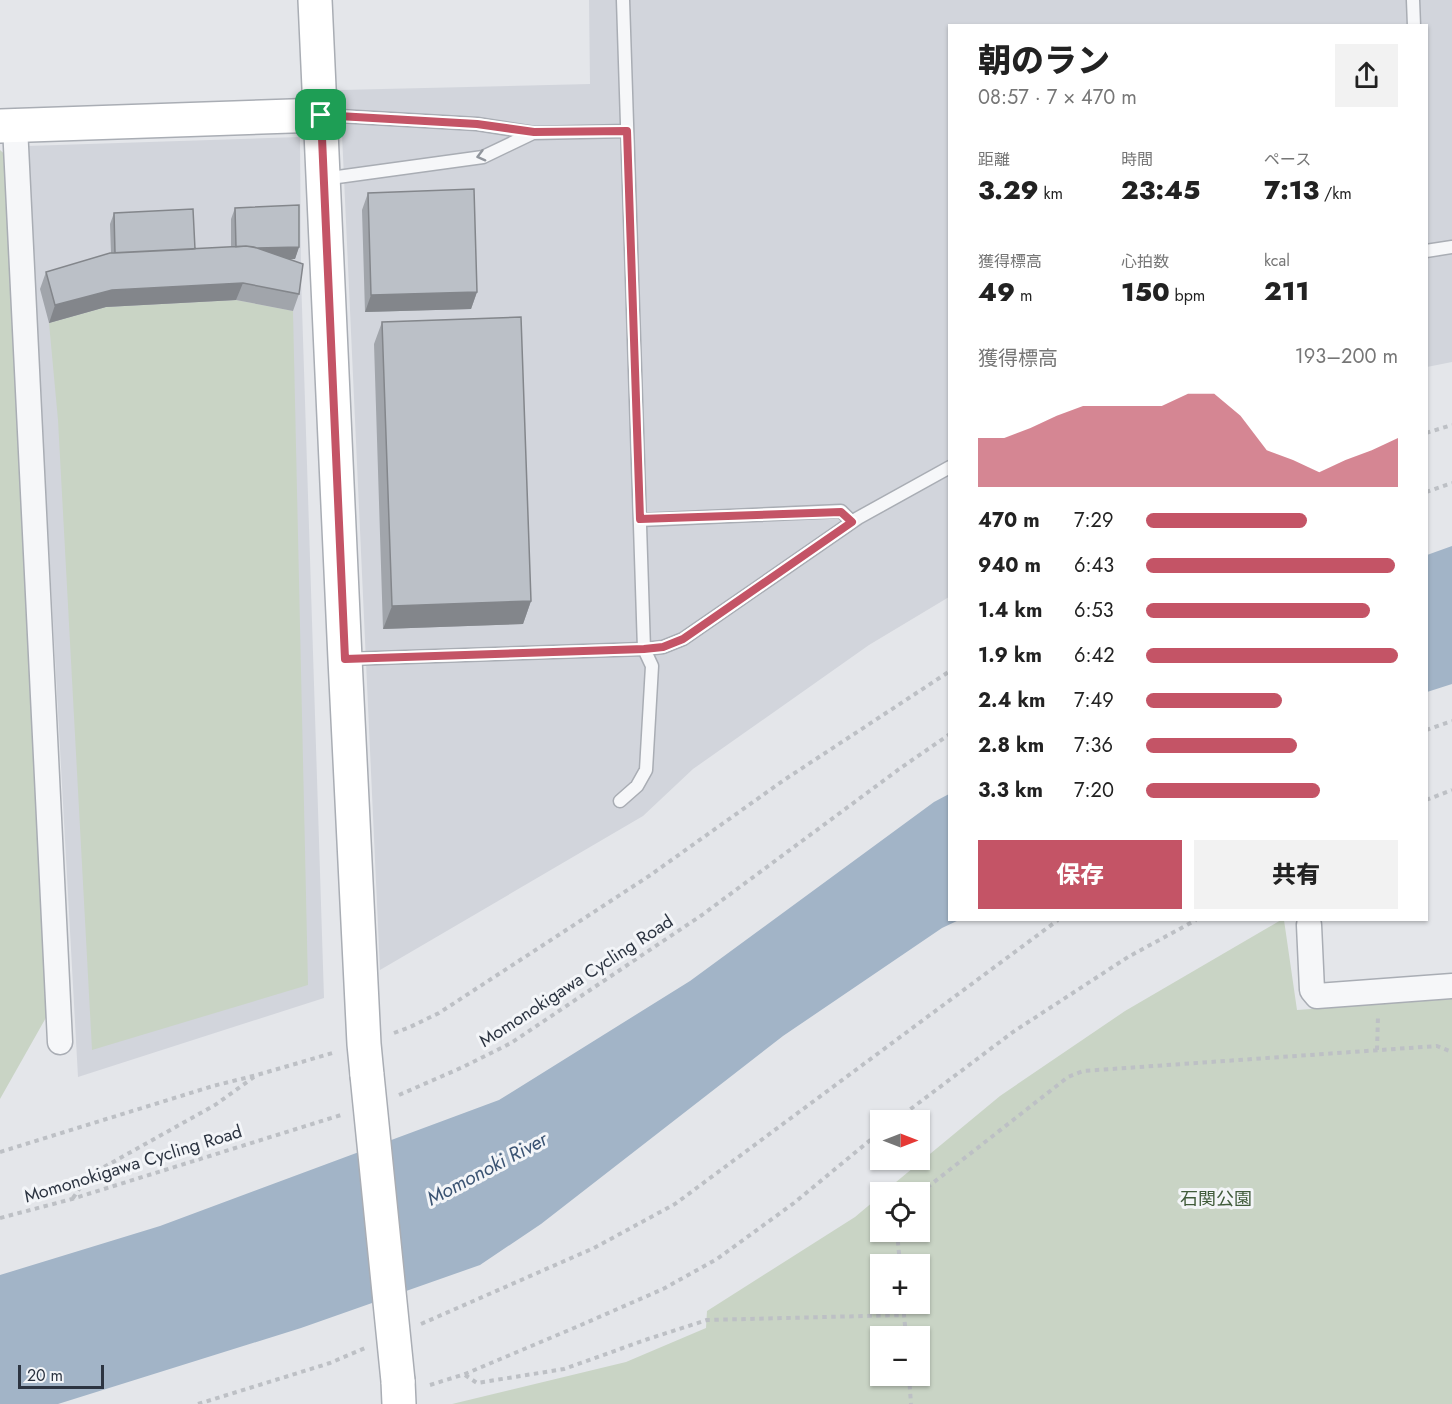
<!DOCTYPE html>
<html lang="ja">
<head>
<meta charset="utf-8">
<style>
  :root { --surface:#fff; --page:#f2f2f2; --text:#222; --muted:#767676; --accent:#c45466 }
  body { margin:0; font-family:Jost,"Noto Sans JP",sans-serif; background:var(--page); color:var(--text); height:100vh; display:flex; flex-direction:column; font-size:22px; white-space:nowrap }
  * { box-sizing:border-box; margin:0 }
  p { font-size:20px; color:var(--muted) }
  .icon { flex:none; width:33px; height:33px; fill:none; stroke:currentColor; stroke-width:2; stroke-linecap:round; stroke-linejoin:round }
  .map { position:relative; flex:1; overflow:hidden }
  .panel { position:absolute; left:948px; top:24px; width:480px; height:897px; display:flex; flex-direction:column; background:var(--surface); border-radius:0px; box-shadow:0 2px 4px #0004 }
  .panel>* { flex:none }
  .needle { width:39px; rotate:90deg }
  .fabs { position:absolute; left:870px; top:1110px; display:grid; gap:12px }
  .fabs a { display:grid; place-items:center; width:60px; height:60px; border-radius:0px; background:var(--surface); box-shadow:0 2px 4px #0004; font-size:30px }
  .scale { position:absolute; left:18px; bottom:15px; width:86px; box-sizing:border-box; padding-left:6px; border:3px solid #2c3441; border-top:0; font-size:16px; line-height:21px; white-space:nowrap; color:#2c3441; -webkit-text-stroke:4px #f3f5f8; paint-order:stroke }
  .pin { position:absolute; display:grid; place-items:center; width:51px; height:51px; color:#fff; margin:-26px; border-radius:12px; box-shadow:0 3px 9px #0006 }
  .round { display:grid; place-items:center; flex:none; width:63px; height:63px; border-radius:0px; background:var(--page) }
  .overview { display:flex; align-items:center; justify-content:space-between; height:102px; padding:0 30px }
  h1 { font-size:33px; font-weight:800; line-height:45px }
  .metrics { display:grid; grid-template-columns:repeat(3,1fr); gap:9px; height:102px; padding:6px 30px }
  .metrics div { display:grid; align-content:center }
  .metrics b { font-size:26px; font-weight:800 }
  .metrics small { font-size:16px; font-weight:400 }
  .metrics p { font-size:16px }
  .chart { height:168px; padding:12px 30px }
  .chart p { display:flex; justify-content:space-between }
  .chart svg { width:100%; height:108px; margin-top:6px; fill:var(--accent); opacity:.7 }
  .primary-button { display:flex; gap:12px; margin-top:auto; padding:12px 30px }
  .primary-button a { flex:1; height:69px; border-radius:0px; background:var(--accent); color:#fff; font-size:24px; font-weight:800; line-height:69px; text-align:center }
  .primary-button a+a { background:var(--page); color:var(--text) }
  ul { padding:0 30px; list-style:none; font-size:20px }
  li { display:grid; grid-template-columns:96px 72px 1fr; align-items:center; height:45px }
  li i { height:15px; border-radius:8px; background:var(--accent) }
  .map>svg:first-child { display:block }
</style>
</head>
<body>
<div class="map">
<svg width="1452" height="1404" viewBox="0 0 1452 1404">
  <rect width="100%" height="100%" fill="#e4e6ea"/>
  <!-- built -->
  <path fill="#d2d5dc" d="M589 0H1452V362L1427 367 1426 26H950L949 597 869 645 693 769 643 816 380 970 340 90 590 84Z
    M300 137 301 276 324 998 78 1077 27 146Z"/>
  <!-- green -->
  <path fill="#c9d4c5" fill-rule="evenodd" d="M0 150 9 158 52 1007 0 1099Z
    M236 300 293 311 308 985 92 1050 58 420 49 323 106 307Z
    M1281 920H1284L1297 1010 1452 999V1404H452L626 1362 706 1328 707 1311 855 1217 880 1196V1232H920V1192H884L1000 1096 1125 1011ZM880 1264H920V1304H880ZM880 1336H920V1376H880Z"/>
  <!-- water -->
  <path fill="#a2b4c7" d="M1452 546V684L1427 692V555Z
    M949 794 950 920H959L942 928 783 1036 541 1224 480 1265 301 1328 58 1404H0V1275L160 1226 499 1100 690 981 934 802Z"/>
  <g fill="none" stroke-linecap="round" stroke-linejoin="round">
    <defs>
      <path id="lane" d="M1413 0 1414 26
        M322 115 477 124 534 133 627 131
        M323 179 483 157 533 133
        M1426 251 1452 247
        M640 520 841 511 852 522
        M347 659 644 649 663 647 683 639 858 518 950 467
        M620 801 637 786 646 770 652 666 644 649 623 0"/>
      <path id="street" d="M15 126 60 1042
        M1309 925 1312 990 1317 996 1452 986"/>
      <path id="secondary" d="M315 0 345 659 364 1044 367 1075
        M0 126 321 115
        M398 1381 399 1404"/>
    </defs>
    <!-- lane casing -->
    <use href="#lane" stroke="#a9adb4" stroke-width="15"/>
    <!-- street casing -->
    <use href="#street" stroke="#a9adb4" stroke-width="27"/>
    <!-- secondary casing -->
    <use href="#secondary" stroke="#a9adb4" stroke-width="36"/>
    <!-- path -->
    <path stroke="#bdc0c5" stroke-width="4" stroke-dasharray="4.5 4.5" stroke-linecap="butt" d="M1426 433 1452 425
      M1426 492 1452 483
      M1426 730 1452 721
      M1426 800 1452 790
      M394 1033 410 1027 439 1013 649 876 784 780 950 671
      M1377 1050 1378 1016
      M399 1095 463 1067 511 1043 702 915 902 767 950 734
      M896 1120 1013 1032 1128 957 1196 920
      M0 1152 213 1086 257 1075 336 1052
      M920 1193 1068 1077 1083 1071 1437 1046 1452 1052
      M73 1198 88 1176 215 1105 254 1077
      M0 1218 72 1199 341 1115
      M897 1232 900 1264
      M903 1304 906 1336
      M421 1324 594 1248 675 1204 1058 920
      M465 1375 477 1383 564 1369 648 1339 707 1320 904 1315
      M909 1376 911 1404
      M430 1385 465 1374 581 1325 663 1289 717 1259 794 1203 880 1132
      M198 1404 330 1363 365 1348"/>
    <!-- lane -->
    <use href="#lane" stroke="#f6f7f9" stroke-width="12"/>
    <!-- street -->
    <use href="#street" stroke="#f6f7f9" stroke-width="24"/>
    <!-- secondary -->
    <use href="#secondary" stroke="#fff" stroke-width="33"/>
    <defs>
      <path id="secondary-bridge" d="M367 1075 398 1381"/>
    </defs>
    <!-- secondary-bridge casing -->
    <use href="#secondary-bridge" stroke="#a9adb4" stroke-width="36" stroke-linecap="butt"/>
    <!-- secondary-bridge -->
    <use href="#secondary-bridge" stroke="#fff" stroke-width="33"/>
  </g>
  <!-- wall -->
  <path fill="#a1a5ab" d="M368 193 477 292 471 309 365 312 362 210Z
    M235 208 299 247 295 259H288L299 294 293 311 236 300 106 307 49 323 40 289 46 272 111 253 110 224 114 213 195 249 231 247V219Z
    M382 322 531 601 523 624 383 629 374 344Z"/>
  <!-- shaded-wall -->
  <path fill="#83868b" d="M299 247 295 259 232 261 236 249Z
    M243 283 236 300 106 307 49 323 55 305 112 290Z
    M477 292 471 309 365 312 371 295Z
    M531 601 523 624 383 629 392 606Z"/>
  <!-- building -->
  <path fill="#bbc0c7" stroke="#83868b" stroke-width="1.5" d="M474 189 477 292 371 295 368 193Z
    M299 205V247L257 248 246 246 236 247 235 208Z
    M193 209 195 249 115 253 114 213Z
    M246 246 254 247 303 264 299 294 243 283 112 290 55 305 46 272 110 253Z
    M521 317 531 601 392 606 382 322Z"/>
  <!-- one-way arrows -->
  <defs><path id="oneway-chevron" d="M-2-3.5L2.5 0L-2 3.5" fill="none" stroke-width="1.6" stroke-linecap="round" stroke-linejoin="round" transform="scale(1.5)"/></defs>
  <use stroke="#91969d" href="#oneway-chevron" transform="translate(481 156) rotate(165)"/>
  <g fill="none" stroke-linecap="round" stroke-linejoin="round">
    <defs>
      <path id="route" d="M321 115 477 124 534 132 627 131 640 519 841 512 852 522 683 639 663 647 644 649 345 659Z"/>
    </defs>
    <!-- route casing -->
    <use href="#route" stroke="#fff" stroke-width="12"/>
    <!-- route -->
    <use href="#route" stroke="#c45466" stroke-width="8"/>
  </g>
  <g text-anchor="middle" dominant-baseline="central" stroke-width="6" stroke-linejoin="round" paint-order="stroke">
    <!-- street labels -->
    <g font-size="18" fill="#2c3441" stroke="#f3f5f8">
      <text transform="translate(576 981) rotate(-33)">Momonokigawa Cycling Road</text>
      <text transform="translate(133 1164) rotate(-17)">Momonokigawa Cycling Road</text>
    </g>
    <!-- park labels -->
    <g font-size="18" fill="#415c3b" stroke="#f3f5f8">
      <text x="1216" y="1199">石関公園</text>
    </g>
    <!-- water labels -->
    <g font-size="20" font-style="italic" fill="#3a5372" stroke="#f3f5f8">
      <text transform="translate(487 1169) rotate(-28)">Momonoki River</text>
    </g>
  </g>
</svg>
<div class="fabs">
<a><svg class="needle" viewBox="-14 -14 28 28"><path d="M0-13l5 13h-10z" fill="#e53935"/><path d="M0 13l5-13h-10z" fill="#767676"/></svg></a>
<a><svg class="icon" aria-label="locate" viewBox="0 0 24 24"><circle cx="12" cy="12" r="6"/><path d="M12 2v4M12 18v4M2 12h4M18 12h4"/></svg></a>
<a>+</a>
<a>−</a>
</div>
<div class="scale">20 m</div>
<div class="pin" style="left:321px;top:115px;background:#1e9e55"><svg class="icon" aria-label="arrive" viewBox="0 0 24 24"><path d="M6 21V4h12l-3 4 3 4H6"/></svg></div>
<section class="panel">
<div class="overview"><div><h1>朝のラン</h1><p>08:57 · 7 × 470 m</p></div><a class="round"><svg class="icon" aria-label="share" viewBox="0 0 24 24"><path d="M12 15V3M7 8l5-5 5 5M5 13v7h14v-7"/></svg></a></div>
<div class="metrics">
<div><p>距離</p><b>3.29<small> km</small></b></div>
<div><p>時間</p><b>23:45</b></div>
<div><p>ペース</p><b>7:13<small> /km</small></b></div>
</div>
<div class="metrics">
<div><p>獲得標高</p><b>49<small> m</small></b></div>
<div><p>心拍数</p><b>150<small> bpm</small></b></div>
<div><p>kcal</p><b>211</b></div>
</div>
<div class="chart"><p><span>獲得標高</span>193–200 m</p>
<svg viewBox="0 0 160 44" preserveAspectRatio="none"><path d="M0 44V24L10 24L20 20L30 15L40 11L50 11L60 11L70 11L80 6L90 6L100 15L110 29L120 33L130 38L140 33L150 29L160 24V44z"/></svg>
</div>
<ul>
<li><b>470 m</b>7:29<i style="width:64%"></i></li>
<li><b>940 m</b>6:43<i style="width:99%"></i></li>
<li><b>1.4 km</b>6:53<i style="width:89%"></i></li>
<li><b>1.9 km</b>6:42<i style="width:100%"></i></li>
<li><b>2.4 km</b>7:49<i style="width:54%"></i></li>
<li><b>2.8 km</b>7:36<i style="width:60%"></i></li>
<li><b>3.3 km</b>7:20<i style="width:69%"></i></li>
</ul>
<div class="primary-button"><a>保存</a><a>共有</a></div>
</section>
</div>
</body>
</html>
